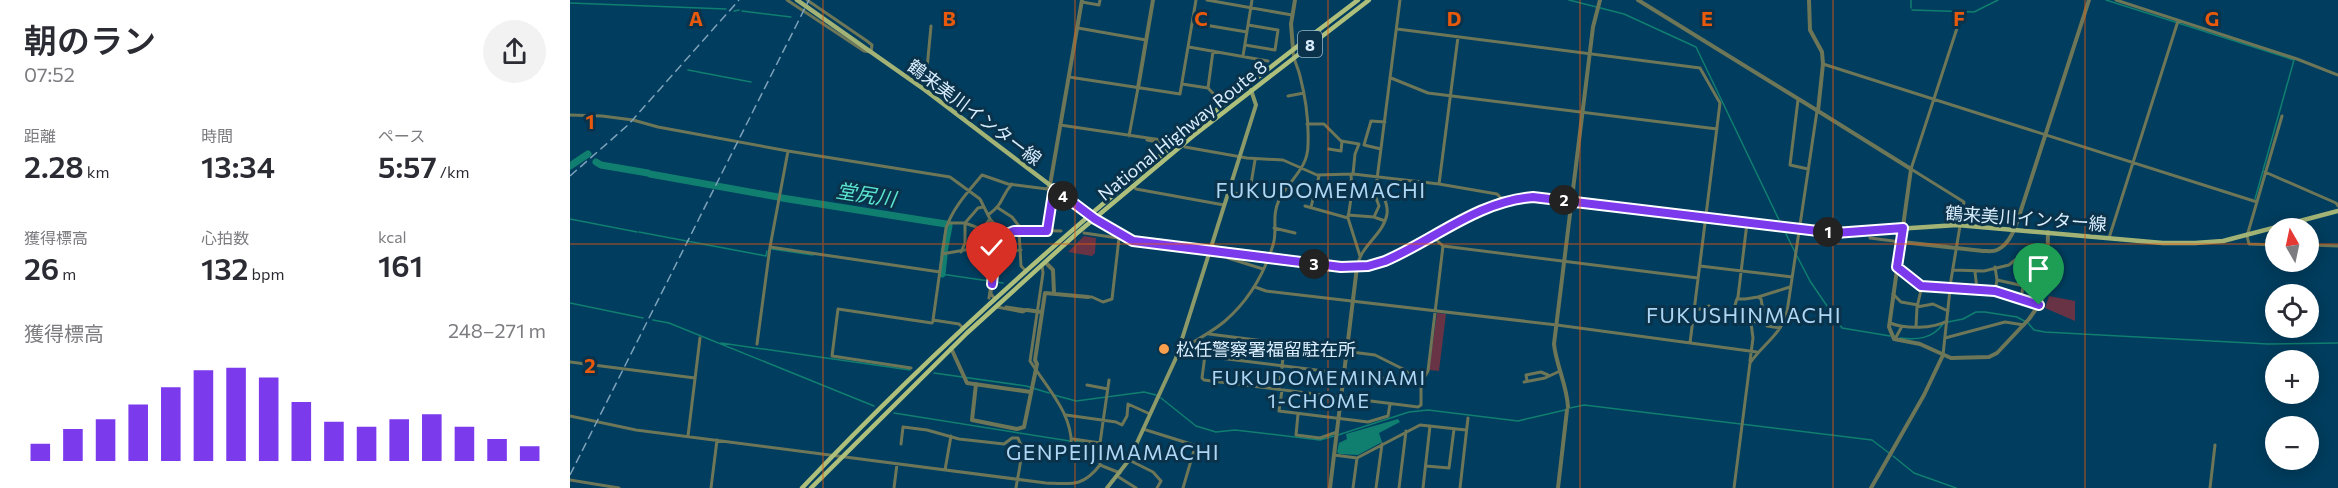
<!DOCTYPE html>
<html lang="ja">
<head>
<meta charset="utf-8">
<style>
  :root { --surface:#fff; --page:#f2f2f3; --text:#2b2b33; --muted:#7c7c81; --accent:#7c3aed }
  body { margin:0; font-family:Commissioner,"Noto Sans JP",sans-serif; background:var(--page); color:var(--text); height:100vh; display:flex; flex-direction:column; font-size:22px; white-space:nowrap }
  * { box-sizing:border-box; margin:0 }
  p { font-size:20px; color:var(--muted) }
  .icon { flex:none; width:33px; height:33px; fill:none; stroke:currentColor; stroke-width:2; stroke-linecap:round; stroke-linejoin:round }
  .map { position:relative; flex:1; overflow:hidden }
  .sheet { display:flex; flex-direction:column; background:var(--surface); width:570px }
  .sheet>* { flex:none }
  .needle { width:39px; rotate:351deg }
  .tools { position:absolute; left:1695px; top:218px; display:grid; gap:12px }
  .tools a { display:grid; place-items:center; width:54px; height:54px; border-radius:50%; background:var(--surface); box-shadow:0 3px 15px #0003; font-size:30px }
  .pin { position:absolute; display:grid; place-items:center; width:51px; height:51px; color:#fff; margin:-62px -26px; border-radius:50% 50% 50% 0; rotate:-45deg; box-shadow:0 0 6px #0007 }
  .pin .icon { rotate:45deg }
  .km { position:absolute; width:30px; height:30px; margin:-15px; border-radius:50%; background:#222; color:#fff; font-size:16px; line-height:30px; text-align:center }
  .round { display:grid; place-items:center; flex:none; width:63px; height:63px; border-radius:32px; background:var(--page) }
  .summary { display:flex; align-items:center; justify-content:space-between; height:102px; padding:0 24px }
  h1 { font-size:33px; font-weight:600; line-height:45px }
  .figures { display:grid; grid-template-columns:repeat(3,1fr); gap:9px; height:102px; padding:6px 24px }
  .figures div { display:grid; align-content:center }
  .figures b { font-size:30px; font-weight:600 }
  .figures small { font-size:16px; font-weight:400 }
  .figures p { font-size:16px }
  .chart { height:168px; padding:12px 24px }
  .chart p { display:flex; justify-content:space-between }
  .chart svg { width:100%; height:108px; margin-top:6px; stroke:var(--accent); stroke-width:6 }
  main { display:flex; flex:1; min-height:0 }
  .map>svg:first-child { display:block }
</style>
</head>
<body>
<main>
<section class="sheet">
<div class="summary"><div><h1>朝のラン</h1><p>07:52</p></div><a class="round"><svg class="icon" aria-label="share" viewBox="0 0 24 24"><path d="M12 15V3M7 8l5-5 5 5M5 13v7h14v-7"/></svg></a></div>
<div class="figures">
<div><p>距離</p><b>2.28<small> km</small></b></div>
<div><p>時間</p><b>13:34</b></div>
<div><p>ペース</p><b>5:57<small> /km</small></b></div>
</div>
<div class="figures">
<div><p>獲得標高</p><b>26<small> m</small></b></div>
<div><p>心拍数</p><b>132<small> bpm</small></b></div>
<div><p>kcal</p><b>161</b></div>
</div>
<div class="chart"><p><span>獲得標高</span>248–271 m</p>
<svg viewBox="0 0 160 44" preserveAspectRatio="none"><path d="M5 44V37M15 44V31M25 44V27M35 44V21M45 44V14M55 44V7M65 44V6M75 44V10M85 44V20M95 44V28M105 44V30M115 44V27M125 44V25M135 44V30M145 44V35M155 44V38"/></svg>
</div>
</section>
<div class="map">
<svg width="1768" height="488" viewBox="0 0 1768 488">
  <rect width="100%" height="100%" fill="#003d5e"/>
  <!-- green -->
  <path fill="#683445" d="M514 236 526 238 525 253 522 256 498 252Z
    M1479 296 1505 301V321L1475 308Z
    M867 313 876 314 869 371 859 370Z"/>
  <!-- water -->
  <path fill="#107f70" d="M828 419 830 422 809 433 812 442 788 455 769 454 767 452 769 443 777 439 776 434Z"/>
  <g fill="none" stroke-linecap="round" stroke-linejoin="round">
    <!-- stream -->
    <path stroke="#107f70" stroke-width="1.5" d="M999 0 1054 14 1126 47 1210 222
      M1536 0 1724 60 1685 199
      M0 3 156 9
      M1341 8V0
      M1342 10 1404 12 1428 0
      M164 11 169 10
      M172 11 221 17
      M118 70 181 82
      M0 219 67 232
      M69 232 196 256 197 251
      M1215 232 1225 252
      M202 249 243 255
      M1227 256 1240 281 1272 328 1320 336
      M371 274 419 281
      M425 282 433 283
      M0 303 73 318
      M83 320 99 323 304 406
      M1378 322 1393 319 1406 312H1415L1447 317 1458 323 1464 330 1475 332 1698 344 1768 343
      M1330 338C1347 340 1362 339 1373 324
      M151 343 340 370
      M364 373 456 386 479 393
      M484 395 506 401 574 392 586 395
      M591 398 626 426 646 432 665 430 750 440 764 436
      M1000 408 1014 405 1302 440 1319 453
      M324 413 500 441
      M768 435 839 412 858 410 948 421 995 410
      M505 441 528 445
      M1323 456 1344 473 1386 488"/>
    <!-- river -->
    <path stroke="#107f70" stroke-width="7" d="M26 162 31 165 78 173
      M0 166 18 154
      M80 174 208 197
      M212 198 376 224
      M374 252 379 226
      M372 274 374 256"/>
    <!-- minor -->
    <path stroke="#6e7658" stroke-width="3" d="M217 0 294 51 301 52 302 45 297 41 237 0
      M637 0 722 15
      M1546 0 1727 59 1768 75
      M512 2 529 5 530 0
      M623 23 677 32
      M508 28 576 40
      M827 29 1130 68 1150 103 1120 343
      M675 45 705 50 708 30 678 25
      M619 47 698 61
      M673 56 682 0
      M1253 64 1687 202
      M499 77 610 94 626 0
      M821 78 858 93 1147 129
      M612 84 638 88 653 104
      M638 88 643 51
      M355 90 361 26
      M718 96 734 93
      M1228 100 1220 165 1238 169
      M0 115 32 116 63 120 88 127 218 151 380 177 410 199 420 219 434 235
      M737 124H754L771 141 789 144 785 154 783 174
      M490 125 605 142
      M559 136 568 88
      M577 140 598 144
      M794 145 801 121 815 122
      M794 145 811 149
      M615 147 677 158 713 160 747 175 783 174 869 184 927 194 934 201
      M759 149 771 151 772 141
      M1695 172 1766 203 1768 206
      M781 174 782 192 778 218 790 256
      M869 184 888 37
      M564 187 566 189 654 205
      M660 192 679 196 685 160
      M735 206 778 218
      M741 207 749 176
      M428 208 442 217 452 230
      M418 215C435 203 430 197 442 184
      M778 215 804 217 815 221
      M804 217 809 206 805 195 830 0
      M378 223H395L406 227 424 245
      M704 228 725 233
      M449 231 451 266 456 271
      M477 231 482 193 485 190
      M410 232 420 219
      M514 233 548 238
      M863 237 873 246 1128 278
      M1300 238 1331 242
      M1539 238 1608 21
      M1706 245 1679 244 1677 236 1712 116
      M1738 245 1768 246
      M200 247 370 272
      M430 250 431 252 451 250
      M391 252 395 243V223L408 208 413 207
      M656 253 658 258 693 269
      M372 254 429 244 434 235 452 230 491 231
      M472 265 473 273 460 361C478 389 505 416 501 451
      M1130 266 1222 277
      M1327 266 1351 286 1425 291 1469 305
      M787 267C790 246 814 234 817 214 819 202 810 193 809 182
      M1383 270 1414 271 1439 265 1445 260 1477 259
      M1405 272 1407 289
      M1427 280 1454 286
      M422 281 421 294 425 299
      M1454 282 1475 284
      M685 287 696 291 987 325 1187 352
      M1425 291 1427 280 1425 267
      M1323 294 1331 302 1348 305
      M518 297H522L533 302 542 299 549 238
      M1188 297 1220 287
      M419 298 424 263 430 249
      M1167 299H1175L1188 297 1191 299 1195 321 1168 323 1165 321C1164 313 1164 304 1168 297L1177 223
      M1451 299 1457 260
      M427 307 453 312 457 310
      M436 307 457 310
      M1347 307 1363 304 1378 311
      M1124 311 1139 306
      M1195 321 1197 326 1210 328
      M1320 323C1335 329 1363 329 1377 321
      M1346 327 1347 307 1352 286
      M393 328 389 324 363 320 376 228C384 206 398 192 412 175L438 184 477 189 480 185
      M639 334 805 355 833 369 844 378V381
      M1375 338 1435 322 1454 325
      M1325 339 1331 328
      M187 344 200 247 218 151
      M609 352C623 341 641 333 655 321 678 301 694 274 703 245 708 230 701 217 709 200 719 180 738 169 738 145 739 121 736 99 730 76 728 67 723 60 723 50
      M609 353 851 383
      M635 355 632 378 634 380 848 407 851 405V383L858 371 873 246
      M1373 355 1381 280 1394 202 1341 169 1391 16
      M1180 361 1183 338 1181 323
      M0 362 125 378
      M341 368 262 356 268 309 362 323 364 320
      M957 381 956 375 971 372 978 375
      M954 382 975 378 990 371
      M517 385 538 389
      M709 389 715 343
      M712 390 709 411 798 422 818 416 820 404
      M728 414 726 435 750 438 767 432
      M496 415 546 422 552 425 557 416 558 404 580 414
      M0 416 66 430 476 483C502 484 513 487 530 465L550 473
      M573 429 624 445 625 447 613 488
      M118 436 130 338
      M503 439 530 443
      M331 444 333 427 357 430 389 439 434 444 442 438H448C455 452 448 473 446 488
      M451 444 522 456 530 459V465
      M764 455 787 458 850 425 896 430
      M530 459V443L539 380
      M559 460 583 472 591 481 587 488
      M856 466 879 468 884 429
      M375 470 381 436
      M547 476 566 488
      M0 480 49 488
      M141 488 147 440
      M324 488 327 464
      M783 488 787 458
      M806 488 812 444
      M829 488 836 431
      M853 488 860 426
      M890 488 898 418
      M1164 488 1180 363C1193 344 1211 335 1217 312L1247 111
      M1640 488 1645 445"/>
    <!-- tertiary -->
    <path stroke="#6e7658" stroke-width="4" d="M1068 0 1248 111
      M1239 0 1240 30 1252 52 1253 64 1248 111 1341 169 1319 327 1324 339 1350 344 1381 358 1419 357 1427 353 1459 319 1471 302 1477 274 1478 232
      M723 49 721 24 725 0
      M568 88 583 0
      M480 185 512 0
      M1332 242 1413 251C1417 251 1423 252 1427 250 1443 243 1448 218 1453 204L1519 0
      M475 262 483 270 484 293
      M457 310 471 312
      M381 348 397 383 461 392
      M406 384 402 420 447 429 454 427 467 364 465 360 475 293 518 297
      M998 407C997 385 986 365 984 344L1023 27 1030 0
      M760 488 787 267
      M988 488 997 410
      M1301 488 1354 395 1373 355"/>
    <!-- secondary -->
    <path stroke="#8c9969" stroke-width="4" d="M537 488 559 460 606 358 686 105 681 90"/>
    <!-- primary -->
    <path stroke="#a3b375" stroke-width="4.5" d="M227 0 355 90 518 214 549 234 563 241 756 266 791 267 805 264 826 257 914 209 934 201 963 197 1265 233 1387 225 1593 243H1625L1653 241 1768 211"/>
    <!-- trunk -->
    <path stroke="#adbf7a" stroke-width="4.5" d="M232 488C402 308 591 149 788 0
      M241 488 397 333 506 234 623 136 799 0"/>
    <!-- rail -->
    <path stroke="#7da2ba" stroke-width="1.5" stroke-dasharray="9 4.5" stroke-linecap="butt" d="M0 176 58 125 169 0
      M0 475 239 0"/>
  </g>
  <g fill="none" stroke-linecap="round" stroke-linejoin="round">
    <defs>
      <path id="route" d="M422 284 424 263 430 249 428 244 434 235 444 231H477L483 193 485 189 525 219 563 241 771 267 798 266 815 261C864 240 908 201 963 197L1265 233 1333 228 1327 267 1351 286 1425 291 1469 305"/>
    </defs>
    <!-- route casing -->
    <use href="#route" stroke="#fff" stroke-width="12"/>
    <!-- route -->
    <use href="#route" stroke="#7c3aed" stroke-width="8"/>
  </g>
  <!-- grid -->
  <path fill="none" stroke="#e8590c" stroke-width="1.5" stroke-opacity="0.55" d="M253 0V488M505 0V488M758 0V488M1010 0V488M1263 0V488M1515 0V488M0 244H1706M1738 244H1768"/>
  <!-- markers -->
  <circle fill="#f99f4d" stroke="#0a324a" stroke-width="2" cx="594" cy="349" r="6"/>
  <g text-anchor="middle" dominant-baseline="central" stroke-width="6" stroke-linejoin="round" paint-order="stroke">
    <!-- shield labels -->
    <rect fill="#0a324a" stroke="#9cb6c8" stroke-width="1.5" x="728" y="31" width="24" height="26" rx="4.5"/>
    <g font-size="16" font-weight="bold" fill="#daeefe">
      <text x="740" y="44">8</text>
    </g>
    <!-- street labels -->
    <g font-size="18" fill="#daeefe" stroke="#0a324a">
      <text transform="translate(405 112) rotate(37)">鶴来美川インター線</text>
      <text transform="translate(612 130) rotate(-39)">National Highway Route 8</text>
      <text transform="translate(1456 218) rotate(4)">鶴来美川インター線</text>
    </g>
    <!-- poi labels -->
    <g font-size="18" fill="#daeefe" stroke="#0a324a" text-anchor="start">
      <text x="606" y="349">松任警察署福留駐在所</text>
    </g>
    <!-- water labels -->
    <g font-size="20" font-style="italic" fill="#5ce6cf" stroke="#0a324a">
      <text transform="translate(296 194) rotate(9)">堂尻川</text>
    </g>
    <!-- neighbourhood labels -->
    <g font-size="20" letter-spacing="1.5" fill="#add7f5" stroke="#0a324a">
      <text x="749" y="377">FUKUDOMEMINAMI<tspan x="749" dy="23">1-CHOME</tspan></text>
    </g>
    <!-- quarter labels -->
    <g font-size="21" letter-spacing="1.5" fill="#add7f5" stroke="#0a324a">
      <text x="751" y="189">FUKUDOMEMACHI</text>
      <text x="1174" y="314">FUKUSHINMACHI</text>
      <text x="543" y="451">GENPEIJIMAMACHI</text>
    </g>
  </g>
  <g font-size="20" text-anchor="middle" font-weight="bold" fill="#e8590c" stroke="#0a324a" stroke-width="6" stroke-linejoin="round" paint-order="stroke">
    <text x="126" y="26">A</text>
    <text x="379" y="26">B</text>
    <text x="631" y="26">C</text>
    <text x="884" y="26">D</text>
    <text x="1137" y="26">E</text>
    <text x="1389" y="26">F</text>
    <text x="1642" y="26">G</text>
    <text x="20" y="129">1</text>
    <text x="20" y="373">2</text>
  </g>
</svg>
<div class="tools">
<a><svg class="needle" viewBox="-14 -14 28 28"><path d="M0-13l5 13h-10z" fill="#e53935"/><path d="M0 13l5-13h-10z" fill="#7c7c81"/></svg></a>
<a><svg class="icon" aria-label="locate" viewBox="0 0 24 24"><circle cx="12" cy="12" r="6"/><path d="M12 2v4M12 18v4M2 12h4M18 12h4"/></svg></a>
<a>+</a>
<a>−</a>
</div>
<div class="pin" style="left:1469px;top:305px;background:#1e9e55"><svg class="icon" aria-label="arrive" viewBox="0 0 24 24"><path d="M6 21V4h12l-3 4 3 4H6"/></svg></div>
<div class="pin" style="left:422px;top:284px;background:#d93025"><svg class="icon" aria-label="check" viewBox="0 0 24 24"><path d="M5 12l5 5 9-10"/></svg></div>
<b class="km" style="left:1258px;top:232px">1</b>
<b class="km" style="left:994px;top:200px">2</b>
<b class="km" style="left:744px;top:264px">3</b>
<b class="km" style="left:493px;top:196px">4</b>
</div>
</main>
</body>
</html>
